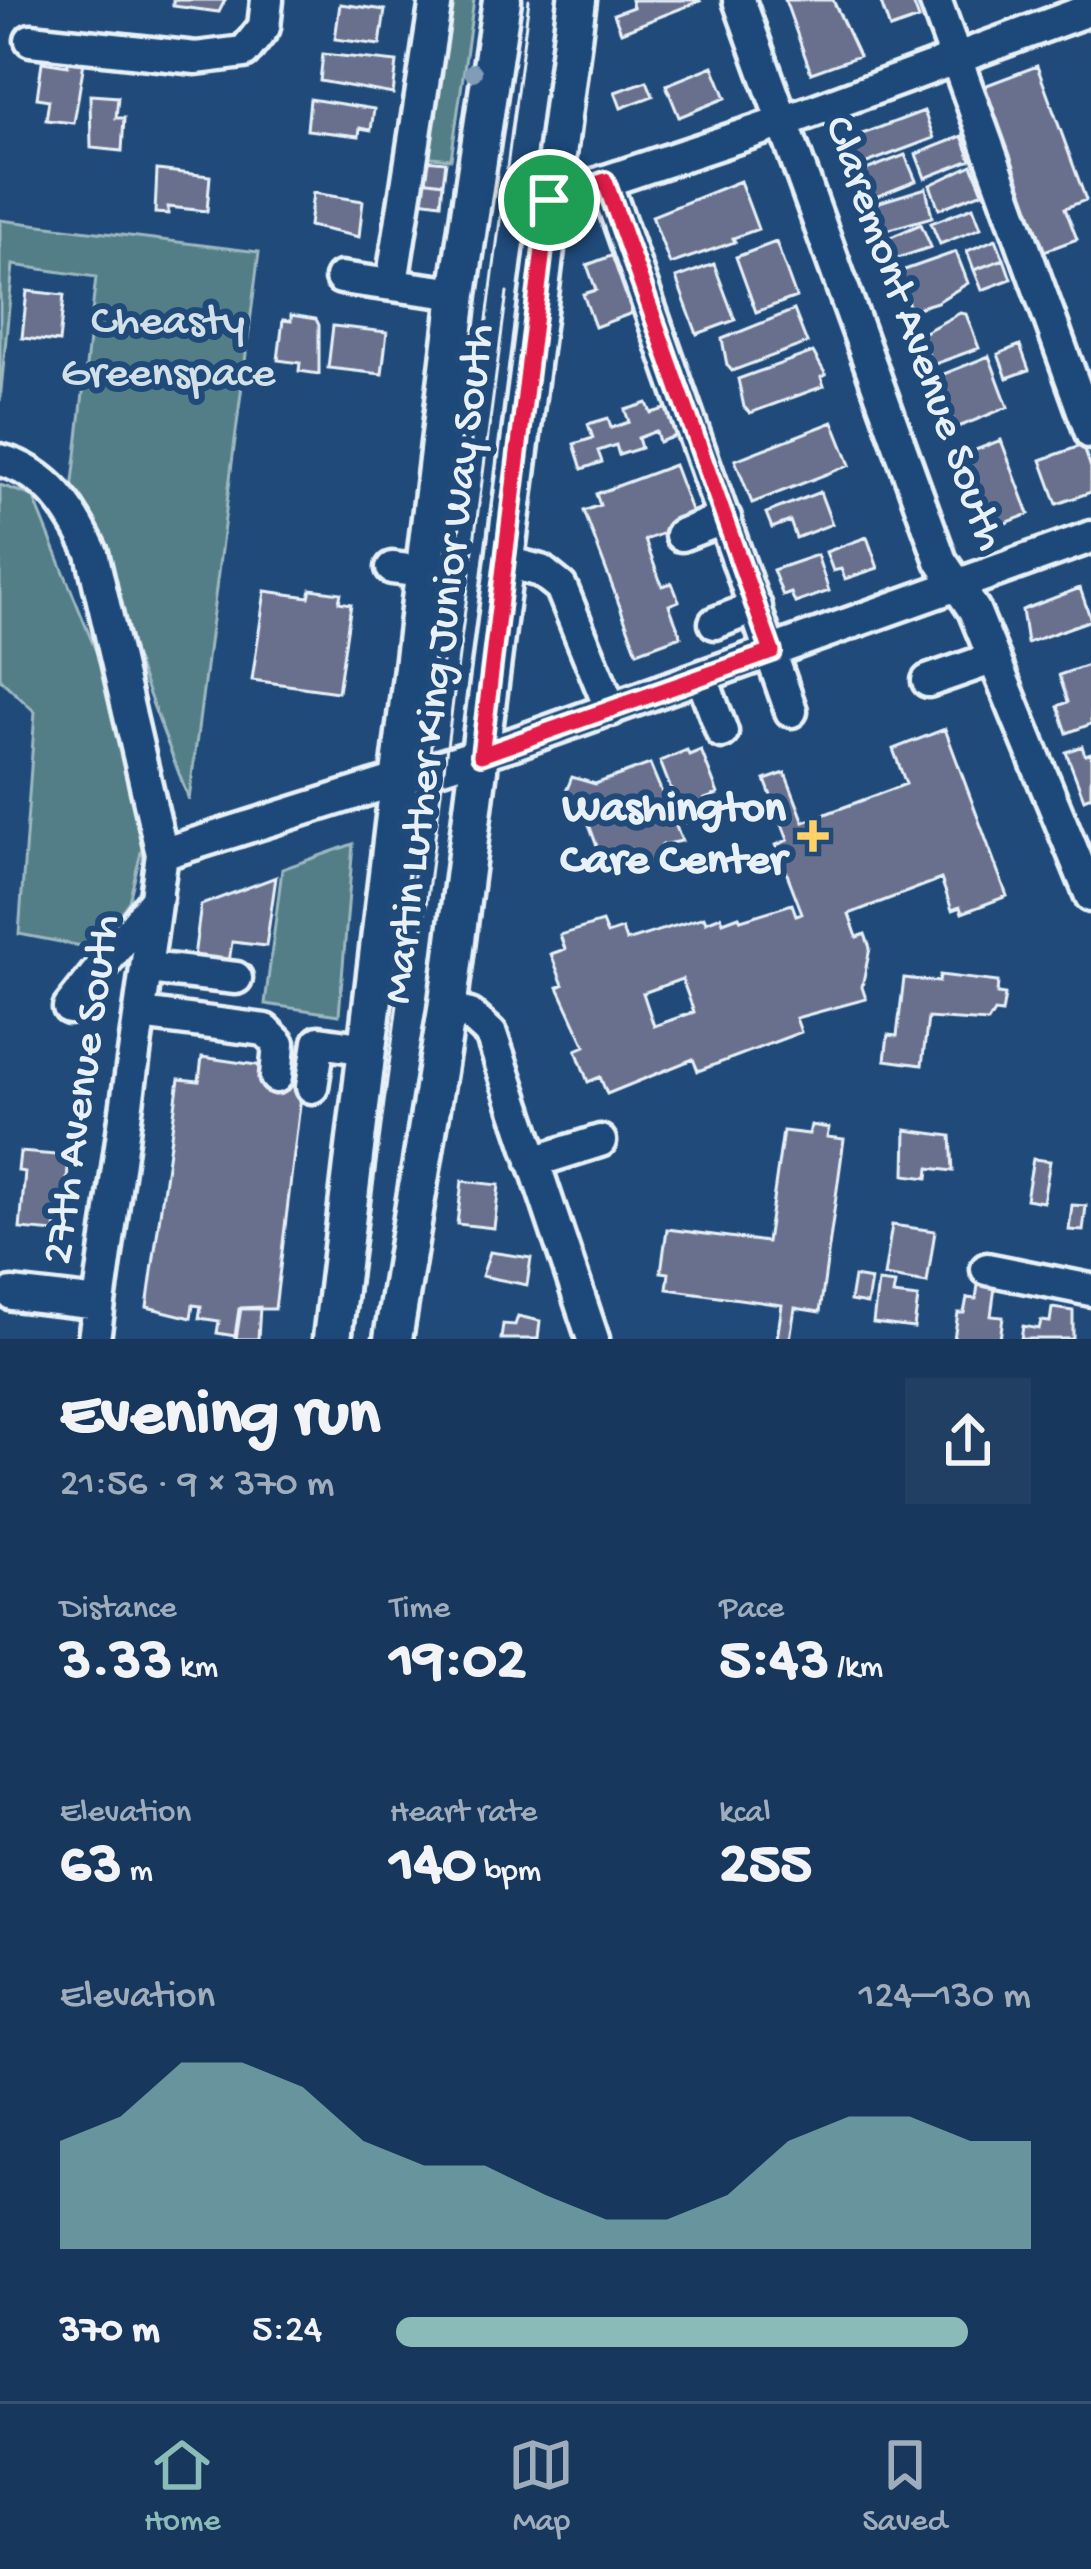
<!DOCTYPE html>
<html lang="en">
<head>
<meta charset="utf-8">
<style>
  :root { --surface:#17385c; --page:#203f62; --text:#f1f3f6; --muted:#9eacbb; --line:#365272; --accent:#8bbbb9 }
  body { margin:0; font-family:"Gochi Hand",sans-serif; background:var(--page); color:var(--text); height:100vh; display:flex; flex-direction:column; font-size:45px; white-space:nowrap }
  * { box-sizing:border-box; margin:0 }
  p { font-size:39px; color:var(--muted) }
  .icon { flex:none; width:66px; height:66px; fill:none; stroke:currentColor; stroke-width:2; stroke-linecap:round; stroke-linejoin:round }
  .map { position:relative; height:1339px; overflow:hidden }
  .panel { display:flex; flex-direction:column; background:var(--surface); flex:1 }
  .panel>* { flex:none }
  .pin { position:absolute; display:grid; place-items:center; width:102px; height:102px; color:#fff; margin:-51px; border:6px solid #fff; border-radius:50%; box-shadow:0 3px 12px #0007 }
  .round { display:grid; place-items:center; flex:none; width:126px; height:126px; border-radius:0px; background:var(--page) }
  .overview { display:flex; align-items:center; justify-content:space-between; height:204px; padding:0 60px }
  h1 { font-size:66px; font-weight:800; line-height:90px }
  .stats { display:grid; grid-template-columns:repeat(3,1fr); gap:18px; height:204px; padding:12px 60px }
  .stats div { display:grid; align-content:center }
  .stats b { font-size:60px; font-weight:800 }
  .stats small { font-size:33px; font-weight:400 }
  .stats p { font-size:33px }
  .chart { height:336px; padding:24px 60px }
  .chart p { display:flex; justify-content:space-between }
  .chart svg { width:100%; height:216px; margin-top:12px; fill:var(--accent); opacity:.7 }
  ul { padding:0 60px; list-style:none; font-size:39px }
  li { display:grid; grid-template-columns:192px 144px 1fr; align-items:center; height:90px }
  li i { height:30px; border-radius:15px; background:var(--accent) }
  .dock { display:flex; justify-content:space-around; align-items:center; height:168px; border-top:3px solid var(--line); background:var(--surface); font-size:33px; color:var(--muted) }
  .dock a { display:grid; justify-items:center; gap:6px }
  .dock .selected { color:var(--accent) }
  .map>svg:first-child { display:block }
</style>
</head>
<body>
<div class="map">
<svg width="1091" height="1339" viewBox="0 0 1091 1339">
  <rect width="100%" height="100%" fill="#1f4a7a"/>
  <filter id="ink" filterUnits="userSpaceOnUse"><feTurbulence type="fractalNoise" baseFrequency=".00833" numOctaves="2"/><feDisplacementMap in="SourceGraphic" scale="24" xChannelSelector="R" yChannelSelector="G"/><feConvolveMatrix kernelMatrix="1 2 1 2 8 2 1 2 1" color-interpolation-filters="sRGB"/></filter>
  <g filter="url(#ink)">
    <!-- green -->
    <path fill="#527e87" stroke="#9db8c0" stroke-width="3" d="M442 0H474L451 159 422 156Z
      M0 220 259 252 189 800 72 491 96 277 13 265 0 401Z
      M0 485 33 496 102 666 143 844 129 901 97 949 19 934 35 712 0 679Z
      M353 844 339 1015 265 1004 282 869Z"/>
    <!-- building -->
    <path fill="#686f8d" stroke="#e8f1f8" stroke-width="3" fill-rule="evenodd" d="M173 0H225L219 12 173 6Z
      M631 0H699L700 1 621 32 614 14 633 7Z
      M785 0H833L859 56 811 73Z
      M880 0H912L919 19 890 29Z
      M340 4 385 10 380 45 335 39Z
      M323 54 397 62 393 94 320 81Z
      M68 61 84 62 74 123 46 120 49 100 37 98 42 62 68 66Z
      M713 66 726 98 679 117 666 85Z
      M1037 66 1086 200 1065 208 1077 239 1039 253 979 88Z
      M647 81 653 96 621 108 615 92Z
      M90 95 118 97 116 118H124L122 151 91 148Z
      M310 99 374 109 371 130 360 128 359 136 307 130Z
      M924 111 934 138 859 166 849 139Z
      M962 136 971 160 925 178 916 154Z
      M905 155 916 181 868 200 858 173Z
      M424 160 446 162 443 183 422 180Z
      M972 165 983 192 939 209 930 185Z
      M157 170 210 176 207 211 168 207V214L155 213Z
      M422 180 443 183 441 203 419 200Z
      M740 181 758 229 733 238 735 242 670 264 652 216Z
      M926 188 932 217 876 233 869 210 873 204Z
      M313 193 363 201 359 237 309 226Z
      M973 207 981 228 940 244 931 223Z
      M921 224 931 247 889 261 881 241Z
      M996 239 1004 259 974 270 967 251Z
      M776 242 796 297 756 312 736 257Z
      M956 252 968 283 937 302 911 310 896 273Z
      M619 253 640 310 595 327 583 294 596 290 587 265Z
      M1004 259 1011 279 982 290 974 270Z
      M714 264 735 320 697 334 676 278Z
      M27 291 64 295 59 342 22 338Z
      M794 310 807 343 732 371 727 365 722 339Z
      M960 313 966 314 979 348 932 365 921 334Z
      M291 315 316 319 319 325V374L299 371 300 363 278 360 283 320 291 321Z
      M333 326 387 332 382 374 328 368Z
      M1020 345 1029 370 1007 378 998 354Z
      M813 352 826 375 821 377 824 386 750 413 744 407 738 379Z
      M989 356 1008 407 956 428 936 377Z
      M647 403 651 413 672 407 681 434 659 442 656 431 638 438 641 448 619 455 616 445 598 451 602 462 582 469 574 444 593 438 588 424 608 418 611 428 629 422 625 410Z
      M833 422 850 465 752 503 735 460Z
      M1001 440 1029 514 988 530 960 456Z
      M1083 445 1091 468V492L1057 504 1041 460Z
      M674 465 695 521 645 540 662 586 672 583 679 601 669 605 681 636 637 652 584 511 600 505 596 494Z
      M820 492 832 524 796 538 790 521 772 528 766 513Z
      M867 537 878 568 845 579 841 569 833 571 826 552Z
      M817 555 829 591 795 603 791 593 783 596 773 570Z
      M1080 588 1091 620 1027 643 1022 610Z
      M311 589 341 593 339 602 351 604 338 692 252 680 265 591 309 597Z
      M1091 664V724L1067 733 1058 706 1068 702 1059 675Z
      M945 729 1007 896 962 913 960 907 952 910 941 879 849 914 857 937 865 934 870 948 862 987 866 999 796 1018 801 1032 698 1071 693 1059 607 1094 600 1077 588 1082 576 1050 585 1046 558 987 563 985 551 954 565 949 560 935 602 922 607 934 622 929 626 941 704 917 706 922 721 916 723 922 739 916 741 920 792 904 796 915 802 913 776 845 788 840 765 780 785 773 804 822 906 784 893 749ZM682 979 694 1012 654 1026 643 993Z
      M1082 746 1085 755 1091 753V796L1084 799 1066 752Z
      M687 750 689 755 701 750 718 794 705 799 711 812 684 823 660 761Z
      M650 764 682 841 662 845 666 853 653 858 654 865 632 873 626 859 603 863 583 808 565 794 572 777 595 784Z
      M276 877 266 946 232 942 228 969 193 964 201 905Z
      M940 975 998 982 997 994 1005 995 1002 1013 994 1012 988 1022 928 1018 922 1065 885 1060 888 1035 897 1036 904 978 939 982Z
      M202 1057 263 1066 262 1075 303 1080 275 1309H239L235 1336 217 1333 219 1321 199 1318 201 1306 193 1305 191 1318 147 1307 179 1079 199 1081Z
      M811 1125 829 1128 827 1137 844 1139 820 1312 795 1308 790 1339H777L782 1305 667 1289 669 1273 661 1272 667 1229 767 1242 783 1131 809 1134Z
      M906 1130 951 1136 953 1171 929 1168 928 1178 905 1175Z
      M20 1152 69 1156 65 1204 57 1203 55 1232 20 1229 25 1172 18 1171Z
      M1033 1159 1050 1161 1043 1202 1026 1199Z
      M462 1181 499 1185 494 1228 457 1224Z
      M1072 1205 1086 1206 1083 1231 1069 1230Z
      M892 1225 935 1231 927 1283 884 1276Z
      M490 1252 531 1258 527 1285 482 1276Z
      M854 1277 871 1280 867 1304 850 1301Z
      M979 1278 996 1280 991 1316 1003 1317 1000 1339H954L958 1313H964L967 1298 976 1299Z
      M878 1282 895 1284 893 1295 918 1298 914 1328 873 1323Z
      M260 1307 258 1339H236L241 1308Z
      M1052 1308 1073 1311V1339H1021L1023 1326 1039 1329 1041 1321 1050 1322Z
      M518 1316 540 1321 538 1339H501L503 1324 515 1325Z"/>
    <g fill="none" stroke-linecap="round" stroke-linejoin="round">
      <defs>
        <path id="minor" d="M739 0 941 561 974 610 1091 896
          M935 0 1091 433
          M31 40 196 58 244 52 264 27 267 0
          M605 181 791 711
          M549 200 786 121 1091 9
          M341 278 458 294
          M392 283 436 0
          M0 460C49 473 72 510 92 553L162 854 94 1339
          M681 535 725 518
          M502 561 541 571 561 587 611 710
          M392 568 424 572
          M715 623 756 607
          M702 678 722 732
          M928 681 994 658
          M162 854 515 743 1091 537
          M148 968 236 978
          M69 1008 157 897
          M447 1010 470 1015 491 1034 593 1339
          M141 1014 265 1030 279 1044 276 1077
          M312 1087 319 1042 367 1049
          M533 1162 600 1141
          M987 1269 1091 1290
          M12 1294 99 1304"/>
        <path id="major" d="M332 1339 458 294 502 0
          M393 1339 447 1010 577 0"/>
      </defs>
      <!-- minor casing -->
      <use href="#minor" stroke="#e8f1f8" stroke-width="39"/>
      <!-- major casing -->
      <use href="#major" stroke="#e8f1f8" stroke-width="45"/>
      <!-- minor -->
      <use href="#minor" stroke="#1f4a7a" stroke-width="30"/>
      <!-- major -->
      <use href="#major" stroke="#1f4a7a" stroke-width="36"/>
      <!-- tram -->
      <path stroke="#e8f1f8" stroke-width="3" d="M423 928 507 292
        M353 1339 529 0"/>
    </g>
    <!-- trees -->
    <circle fill="#819cb6" cx="473" cy="72" r="9"/>
  </g>
  <g fill="none" stroke-linecap="round" stroke-linejoin="round" filter="url(#ink)">
    <defs>
      <path id="route" d="M605 181 772 652 481 755 549 200Z"/>
    </defs>
    <!-- route casing -->
    <use href="#route" stroke="#fff" stroke-width="24"/>
    <!-- route -->
    <use href="#route" stroke="#e11d48" stroke-width="15"/>
  </g>
  <!-- markers -->
  <path fill="#ffd166" stroke="#1f4a7a" stroke-width="4.5" d="M807 818h12v12h12v12h-12v12h-12v-12h-12v-12h12z"/>
  <g text-anchor="middle" dominant-baseline="central" stroke-width="12" stroke-linejoin="round" paint-order="stroke">
    <!-- park labels -->
    <g font-size="45" fill="#d2e0e7" stroke="#1f4a7a">
      <text x="168" y="323">Cheasty<tspan x="168" dy="52">Greenspace</tspan></text>
    </g>
    <!-- street labels -->
    <g font-size="45" fill="#e8f1f8" stroke="#1f4a7a">
      <text transform="translate(912 334) rotate(70)">Claremont Avenue South</text>
      <text transform="translate(441 664) rotate(-83)">Martin Luther King Junior Way South</text>
      <text transform="translate(84 1090) rotate(-82)">27th Avenue South</text>
    </g>
    <!-- poi labels -->
    <g font-size="45" font-weight="bold" fill="#e8f1f8" stroke="#1f4a7a" text-anchor="end">
      <text x="786" y="810">Washington<tspan x="786" dy="52">Care Center</tspan></text>
    </g>
  </g>
</svg>
<div class="pin" style="left:549px;top:200px;background:#1e9e55"><svg class="icon" aria-label="arrive" viewBox="0 0 24 24"><path d="M6 21V4h12l-3 4 3 4H6"/></svg></div>
</div>
<section class="panel">
<div class="overview"><div><h1>Evening run</h1><p>21:56 · 9 × 370 m</p></div><a class="round"><svg class="icon" aria-label="share" viewBox="0 0 24 24"><path d="M12 15V3M7 8l5-5 5 5M5 13v7h14v-7"/></svg></a></div>
<div class="stats">
<div><p>Distance</p><b>3.33<small> km</small></b></div>
<div><p>Time</p><b>19:02</b></div>
<div><p>Pace</p><b>5:43<small> /km</small></b></div>
</div>
<div class="stats">
<div><p>Elevation</p><b>63<small> m</small></b></div>
<div><p>Heart rate</p><b>140<small> bpm</small></b></div>
<div><p>kcal</p><b>255</b></div>
</div>
<div class="chart"><p><span>Elevation</span>124–130 m</p>
<svg viewBox="0 0 160 44" preserveAspectRatio="none"><path d="M0 44V22L10 17L20 6L30 6L40 11L50 22L60 27L70 27L80 33L90 38L100 38L110 33L120 22L130 17L140 17L150 22L160 22V44z"/></svg>
</div>
<ul>
<li><b>370 m</b>5:24<i style="width:90%"></i></li>
</ul>
</section>
<nav class="dock">
<a class="selected"><svg class="icon" aria-label="home" viewBox="0 0 24 24"><path d="M3 11l9-7 9 7M6 9v11h12V9"/></svg>Home</a>
<a><svg class="icon" aria-label="map" viewBox="0 0 24 24"><path d="M3 6l6-2 6 2 6-2v14l-6 2-6-2-6 2zM9 4v14M15 6v14"/></svg>Map</a>
<a><svg class="icon" aria-label="saved" viewBox="0 0 24 24"><path d="M7 4h10v16l-5-4-5 4z"/></svg>Saved</a>
</nav>
</body>
</html>
